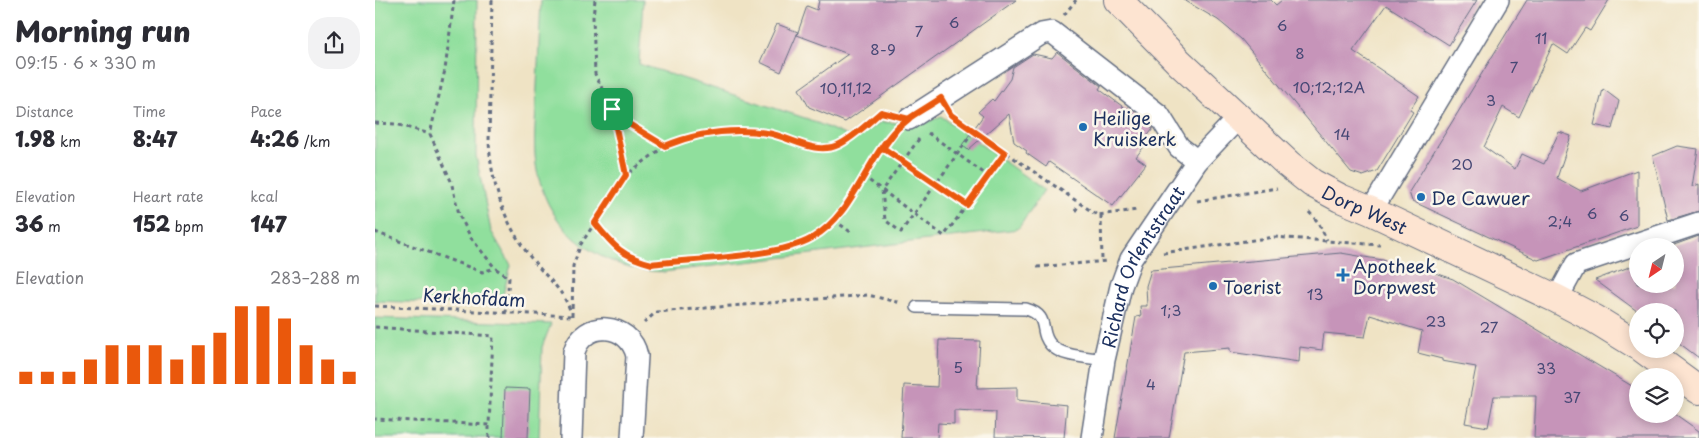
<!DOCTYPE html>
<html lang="en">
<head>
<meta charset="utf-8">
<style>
  :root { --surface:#fff; --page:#f2f2f3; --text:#2b2b33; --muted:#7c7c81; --accent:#ea580c }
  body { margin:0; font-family:"Playpen Sans",sans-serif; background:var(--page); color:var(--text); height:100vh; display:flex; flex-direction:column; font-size:19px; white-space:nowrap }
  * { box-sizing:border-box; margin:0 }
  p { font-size:16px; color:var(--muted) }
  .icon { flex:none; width:28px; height:28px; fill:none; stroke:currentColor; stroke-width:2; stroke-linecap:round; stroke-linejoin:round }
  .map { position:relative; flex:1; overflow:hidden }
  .details { display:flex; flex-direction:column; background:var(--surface); width:375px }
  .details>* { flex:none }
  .needle { width:32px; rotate:215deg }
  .controls { position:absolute; left:1254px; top:238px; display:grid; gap:10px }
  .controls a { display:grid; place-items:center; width:55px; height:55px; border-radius:50%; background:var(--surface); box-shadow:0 2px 12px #0003; font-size:25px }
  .pin { position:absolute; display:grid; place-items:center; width:42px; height:42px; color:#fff; margin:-21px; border-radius:10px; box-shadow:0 2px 8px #0006 }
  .round { display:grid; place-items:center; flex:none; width:52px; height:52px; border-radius:20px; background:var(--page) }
  .overview { display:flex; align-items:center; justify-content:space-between; height:85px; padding:0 15px }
  h1 { font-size:28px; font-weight:800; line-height:38px }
  .metrics { display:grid; grid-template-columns:repeat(3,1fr); gap:8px; height:85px; padding:5px 15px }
  .metrics div { display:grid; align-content:center }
  .metrics b { font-size:21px; font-weight:800 }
  .metrics small { font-size:14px; font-weight:400 }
  .metrics p { font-size:14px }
  .chart { height:140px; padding:10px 15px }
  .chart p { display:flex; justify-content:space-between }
  .chart svg { width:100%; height:90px; margin-top:5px; stroke:var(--accent); stroke-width:6 }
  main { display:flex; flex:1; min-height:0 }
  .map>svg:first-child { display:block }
</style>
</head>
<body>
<main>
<section class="details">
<div class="overview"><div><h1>Morning run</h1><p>09:15 · 6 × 330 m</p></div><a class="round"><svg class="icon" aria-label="share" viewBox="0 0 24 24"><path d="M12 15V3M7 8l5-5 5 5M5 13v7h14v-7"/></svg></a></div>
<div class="metrics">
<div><p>Distance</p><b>1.98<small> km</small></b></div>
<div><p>Time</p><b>8:47</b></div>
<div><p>Pace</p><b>4:26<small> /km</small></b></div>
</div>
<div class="metrics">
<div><p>Elevation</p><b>36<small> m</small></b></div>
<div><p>Heart rate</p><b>152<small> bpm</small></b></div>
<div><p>kcal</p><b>147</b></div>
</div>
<div class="chart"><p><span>Elevation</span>283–288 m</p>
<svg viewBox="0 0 160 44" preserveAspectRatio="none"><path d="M5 44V38M15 44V38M25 44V38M35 44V32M45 44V25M55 44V25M65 44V25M75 44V32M85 44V25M95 44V19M105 44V6M115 44V6M125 44V12M135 44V25M145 44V32M155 44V38"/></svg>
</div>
</section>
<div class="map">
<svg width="1324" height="438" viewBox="0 0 1324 438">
  <rect width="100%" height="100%" fill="#fbf7ec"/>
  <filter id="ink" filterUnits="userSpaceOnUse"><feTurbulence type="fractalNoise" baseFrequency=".02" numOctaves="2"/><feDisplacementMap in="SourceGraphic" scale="10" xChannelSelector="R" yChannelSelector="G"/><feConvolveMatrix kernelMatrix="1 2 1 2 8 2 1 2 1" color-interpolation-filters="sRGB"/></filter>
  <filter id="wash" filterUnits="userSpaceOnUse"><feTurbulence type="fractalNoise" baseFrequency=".0096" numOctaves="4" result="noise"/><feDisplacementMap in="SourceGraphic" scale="20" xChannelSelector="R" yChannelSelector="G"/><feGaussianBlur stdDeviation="1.12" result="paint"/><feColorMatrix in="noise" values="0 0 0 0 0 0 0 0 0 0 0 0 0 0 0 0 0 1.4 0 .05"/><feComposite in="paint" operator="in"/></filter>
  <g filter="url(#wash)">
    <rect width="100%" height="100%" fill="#efe3c4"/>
    <!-- green -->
    <path fill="#90df9d" stroke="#56877e" d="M0 0H102L101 156 116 231 136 265 125 305 0 301Z
      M166 0H268L264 64 433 119 479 139 506 122 548 124 566 116 669 190 643 229 288 272C227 269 175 235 162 171 158 150 160 128 161 107 163 71 164 36 166 0Z
      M0 318 176 324 167 347 164 438H0Z"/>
    <g id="blocks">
      <!-- building -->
      <path fill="#c694b9" d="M444 0H641L470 122 434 107 424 89 473 54 422 35 432 6 442 10Z
        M809 0H896L901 5 907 0H1102L1074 45 1011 5 978 51 1044 96 1035 110 1038 112 1002 171 988 176 976 172 866 39 843 20Z
        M1152 0H1234L1215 31 1210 28 1193 54 1178 44 1144 117 1128 107 1109 147 1140 169 1147 154 1169 164 1184 132 1196 136 1182 178 1206 191 1262 170V226L1163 260 1037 201 1034 192Z
        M402 24 423 32 406 72 385 62Z
        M682 52 726 86 724 89 778 129 770 139 773 141 761 157 771 164 738 206 674 162 671 167 651 153 652 151 639 142 634 114 593 150 587 145 608 116 603 112 617 99 619 101 635 79 638 67 658 54 677 58Z
        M1228 89 1244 101 1237 129 1219 125Z
        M1302 146 1323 149 1317 187 1324 184V211L1293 220 1278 156Z
        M1324 236V358L1300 340V311H1262L1220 280 1262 264V284H1300L1299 245Z
        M966 253 1037 265 1078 279 1262 389V414H1300L1324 431V438H1159L1161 396H1119L1113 427 1090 423 1101 367 1067 361V359L1043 353 1047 331 995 315 990 337 949 333 947 350 925 347 924 362 855 352V348L809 352 794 438H740L761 317 766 316 765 306H772L771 286 776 270Z
        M564 340 605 341 602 388 642 387V400L692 405 689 438 620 437 621 412 579 410V424L563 423 562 438H526L529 385 562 387Z
        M130 388 155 389 153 438H128Z"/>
    </g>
  </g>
  <g filter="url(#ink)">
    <use href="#blocks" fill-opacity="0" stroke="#656e82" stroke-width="1"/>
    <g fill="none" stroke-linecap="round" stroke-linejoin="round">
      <defs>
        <path id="lane" d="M542 307 651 309C676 316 663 332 676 345 687 357 714 357 729 360"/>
        <g id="street">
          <path d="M534 119 666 34 677 32 784 115 804 147 822 161"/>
          <path d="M996 211 1123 0"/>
          <path d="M1182 299 1201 264 1324 223"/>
          <path d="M196 438 199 352C208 319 255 322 262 356L257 438"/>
          <path id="s1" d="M717 438 729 360 746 286 756 259 822 161 863 118"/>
        </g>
        <g id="secondary">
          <path id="s2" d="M743 0 805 63 913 164 937 183 965 198 996 211 1182 299 1220 319 1262 345"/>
          <path d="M1268 349 1324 390"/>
        </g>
      </defs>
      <!-- lane casing -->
      <use href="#lane" stroke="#656e82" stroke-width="14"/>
      <!-- street casing -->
      <use href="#street" stroke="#656e82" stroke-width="24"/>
      <!-- secondary casing -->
      <use href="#secondary" stroke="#656e82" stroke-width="30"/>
      <!-- path -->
      <path stroke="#656e82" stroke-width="3" stroke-dasharray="4 4" stroke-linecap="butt" d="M79 0 70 70 55 134 76 181 84 214 96 238 120 268 134 278 131 312
        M117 0 114 141C116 186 131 229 161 264 175 281 189 291 196 313
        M220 0 218 16 220 74 237 109 251 175
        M689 15 701 0
        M238 109 254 125 290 146
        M579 117 722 215 762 210
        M0 123 21 124 55 134
        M553 133 613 176
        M544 139 507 190 510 220 526 232 599 131
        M508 148 592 205
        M488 176 569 236 631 153
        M822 201 902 188
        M700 211 705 204
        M934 212 943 222 952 240
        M726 215 727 262
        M459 220 477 233
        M220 223C238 246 248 257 277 264L418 246 436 239 459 220 519 133
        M0 232 107 272 120 268
        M788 253 899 237 1005 245
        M662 267 733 261
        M0 306 197 316
        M197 316 198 266 206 244 251 175 290 146 315 136 352 130 393 133 449 148 463 145 506 112 514 114
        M269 323 281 312 493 295 526 303
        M0 327 118 336 114 425 0 419
        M114 438V425"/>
      <!-- lane -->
      <use href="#lane" stroke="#fff" stroke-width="11"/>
      <!-- street -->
      <use href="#street" stroke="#fff" stroke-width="21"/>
      <!-- secondary -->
      <use href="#secondary" stroke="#fde4d1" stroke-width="28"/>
    </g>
  </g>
  <g fill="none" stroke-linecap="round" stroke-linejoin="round" filter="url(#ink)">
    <defs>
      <path id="route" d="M237 109 251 175 220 223C238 246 248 257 277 264 317 259 405 257 437 238 478 215 490 161 522 128 534 116 552 108 566 98L576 115 630 153 592 205 508 148 522 129 534 119 506 112C493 123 478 138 463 145 440 156 414 136 392 133 356 128 324 132 290 146L254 124 237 109"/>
    </defs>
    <!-- route casing -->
    <use href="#route" stroke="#fff" stroke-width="10"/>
    <!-- route -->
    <use href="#route" stroke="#ea580c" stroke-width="6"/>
  </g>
  <!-- markers -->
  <g fill="#1f6fb2" stroke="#fbf7ec" stroke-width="2">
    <circle cx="708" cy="127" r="5"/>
    <circle cx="1046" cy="197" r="5"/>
    <path d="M965.5 267.5h5v5h5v5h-5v5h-5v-5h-5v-5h5z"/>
    <circle cx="838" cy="286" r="5"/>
  </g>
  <g text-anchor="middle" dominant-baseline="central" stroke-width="5" stroke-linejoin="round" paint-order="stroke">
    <!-- number labels -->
    <g font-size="15" fill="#464875">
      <text x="579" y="21">6</text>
      <text x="907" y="24">6</text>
      <text x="544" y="30">7</text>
      <text x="1166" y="37">11</text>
      <text x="508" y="48">8-9</text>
      <text x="925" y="52">8</text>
      <text x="1139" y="66">7</text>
      <text x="954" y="86">10;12;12A</text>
      <text x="471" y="87">10,11,12</text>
      <text x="1116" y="99">3</text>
      <text x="967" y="133">14</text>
      <text x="1087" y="163">20</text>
      <text x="1217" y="212">6</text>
      <text x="1249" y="214">6</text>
      <text x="1185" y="220">2;4</text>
      <text x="940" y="293">13</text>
      <text x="796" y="309">1;3</text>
      <text x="1061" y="320">23</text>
      <text x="1114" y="326">27</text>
      <text x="583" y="366">5</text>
      <text x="1171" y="367">33</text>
      <text x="776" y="383">4</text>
      <text x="1197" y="396">37</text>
    </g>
    <!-- poi labels -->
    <g font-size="18" fill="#1b2f5e" stroke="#fbf7ec" text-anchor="start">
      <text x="718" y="117">Heilige<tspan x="718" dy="21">Kruiskerk</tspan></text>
      <text x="1056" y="197">De Cawuer</text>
      <text x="978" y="265">Apotheek<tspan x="978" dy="21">Dorpwest</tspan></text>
      <text x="848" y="286">Toerist</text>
    </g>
    <!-- street labels -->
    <g font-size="18" fill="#1b2f5e" stroke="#fbf7ec">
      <text stroke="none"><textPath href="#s2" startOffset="326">Dorp West</textPath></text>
      <text stroke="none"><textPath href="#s1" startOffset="181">Richard Orlentstraat</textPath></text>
      <text transform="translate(99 297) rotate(3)">Kerkhofdam</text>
    </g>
  </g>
</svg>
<div class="controls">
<a><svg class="needle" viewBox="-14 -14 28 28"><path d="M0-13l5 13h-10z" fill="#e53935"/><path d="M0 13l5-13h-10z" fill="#7c7c81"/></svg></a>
<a><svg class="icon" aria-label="locate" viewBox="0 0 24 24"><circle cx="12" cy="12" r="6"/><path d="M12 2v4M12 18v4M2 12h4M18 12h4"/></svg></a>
<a><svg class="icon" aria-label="layers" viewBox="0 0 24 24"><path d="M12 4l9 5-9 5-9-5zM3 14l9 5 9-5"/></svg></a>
</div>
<div class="pin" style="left:237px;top:109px;background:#1e9e55"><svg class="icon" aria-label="arrive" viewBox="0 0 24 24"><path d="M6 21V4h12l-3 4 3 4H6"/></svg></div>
</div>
</main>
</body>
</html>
